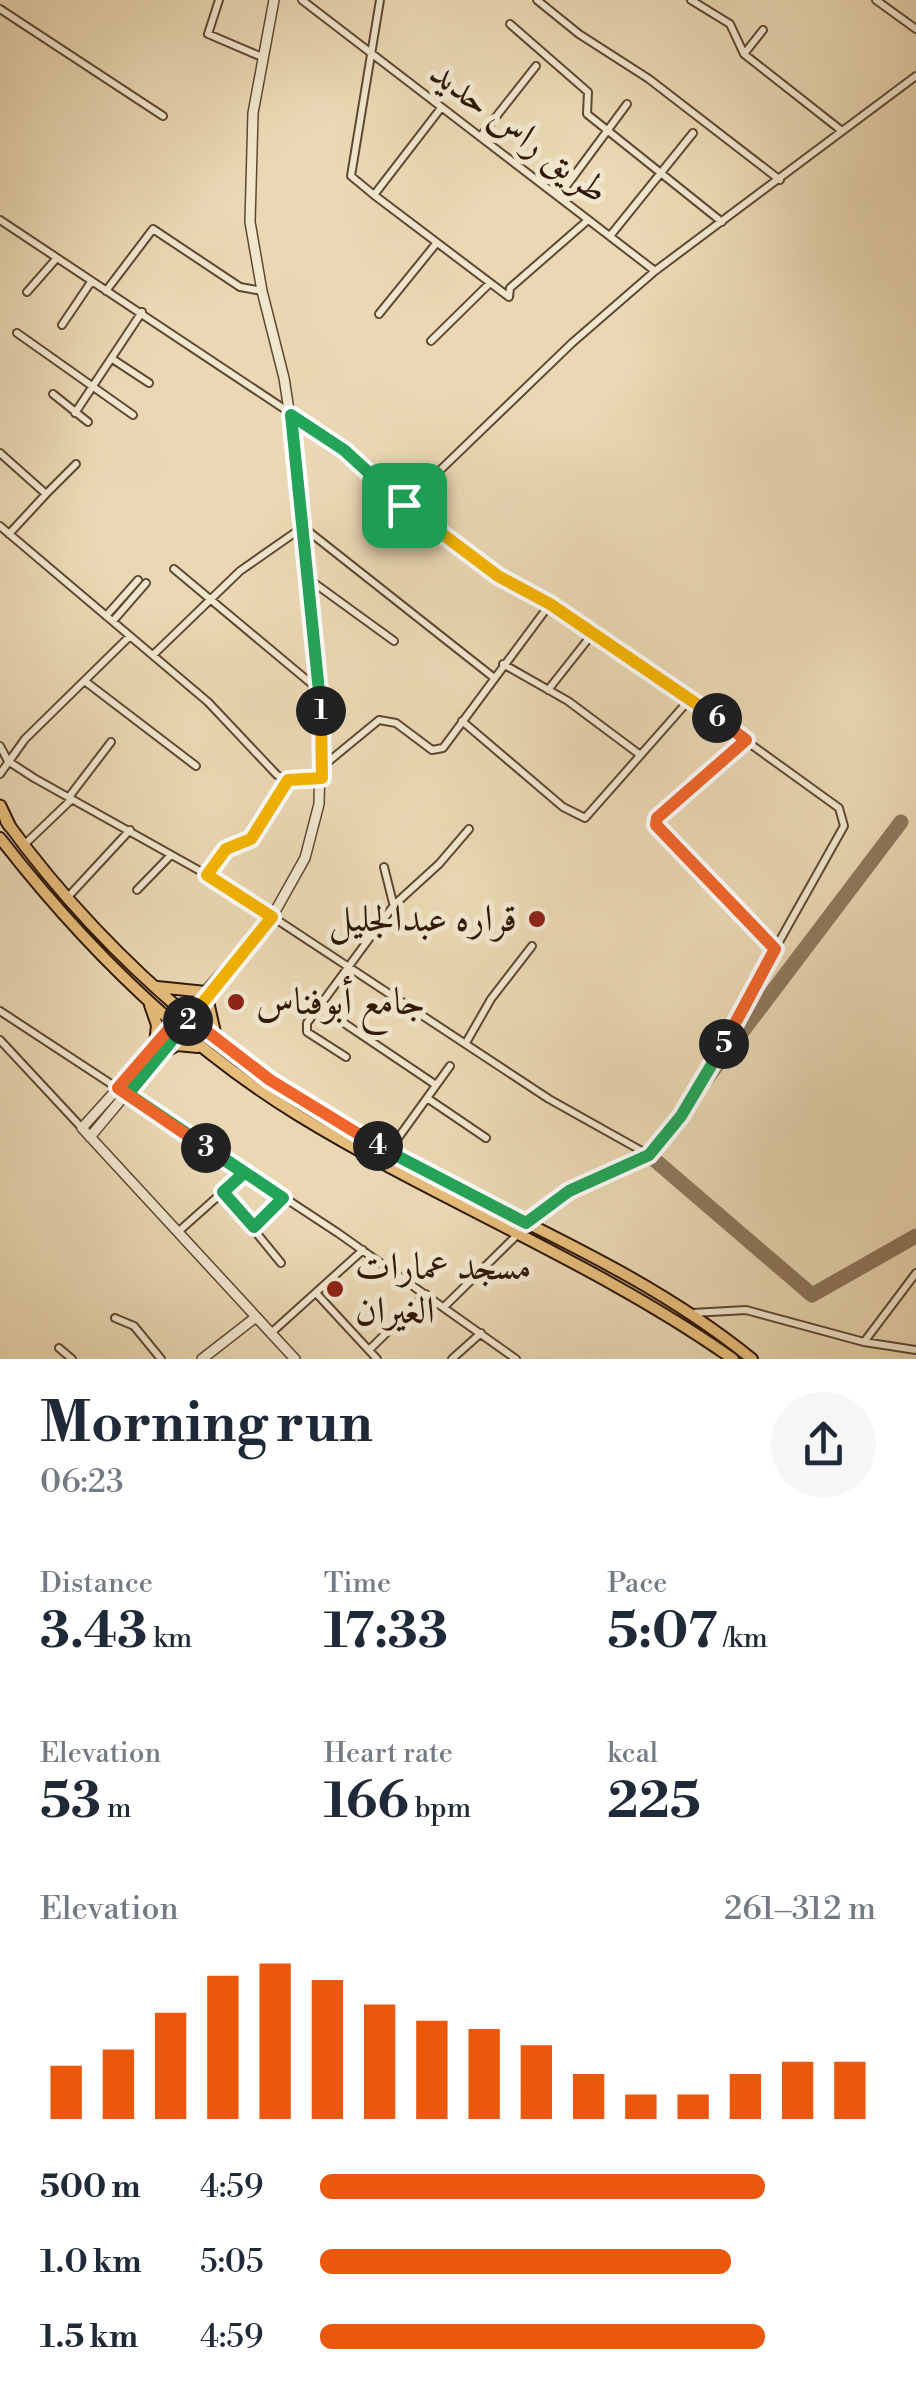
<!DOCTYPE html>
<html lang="en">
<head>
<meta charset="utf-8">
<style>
  :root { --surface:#fff; --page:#f6f6f7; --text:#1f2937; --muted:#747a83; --accent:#ea580c }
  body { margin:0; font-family:"Libre Bodoni",Amiri,serif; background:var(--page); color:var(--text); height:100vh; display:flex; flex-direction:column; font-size:38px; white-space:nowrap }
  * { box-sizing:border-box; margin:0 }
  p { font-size:32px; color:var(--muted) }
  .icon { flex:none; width:55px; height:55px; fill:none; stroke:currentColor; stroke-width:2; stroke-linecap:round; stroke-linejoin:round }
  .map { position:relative; height:1359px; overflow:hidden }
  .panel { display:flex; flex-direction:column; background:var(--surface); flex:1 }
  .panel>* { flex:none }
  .pin { position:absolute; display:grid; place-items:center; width:85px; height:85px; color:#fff; margin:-42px; border-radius:20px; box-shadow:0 5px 15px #0006 }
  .km { position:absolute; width:50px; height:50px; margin:-25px; border-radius:50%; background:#222; color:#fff; font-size:28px; line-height:50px; text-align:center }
  .round { display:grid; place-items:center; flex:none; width:105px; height:105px; border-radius:52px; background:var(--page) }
  .overview { display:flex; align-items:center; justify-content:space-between; height:170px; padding:0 40px }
  h1 { font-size:55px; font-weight:700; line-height:75px }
  .metrics { display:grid; grid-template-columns:repeat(3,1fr); gap:15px; height:170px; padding:10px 40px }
  .metrics div { display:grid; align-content:center }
  .metrics b { font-size:50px; font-weight:700 }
  .metrics small { font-size:28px; font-weight:400 }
  .metrics p { font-size:28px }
  .chart { height:280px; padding:20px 40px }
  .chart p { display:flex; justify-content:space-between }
  .chart svg { width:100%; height:180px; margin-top:10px; stroke:var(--accent); stroke-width:6 }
  ul { padding:0 40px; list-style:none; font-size:32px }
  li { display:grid; grid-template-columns:160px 120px 1fr; align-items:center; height:75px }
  li i { height:25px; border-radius:12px; background:var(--accent) }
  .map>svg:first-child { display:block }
</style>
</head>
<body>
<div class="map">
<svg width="916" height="1359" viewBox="0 0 916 1359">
  <rect width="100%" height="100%" fill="#ead8b4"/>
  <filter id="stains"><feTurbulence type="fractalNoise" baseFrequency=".002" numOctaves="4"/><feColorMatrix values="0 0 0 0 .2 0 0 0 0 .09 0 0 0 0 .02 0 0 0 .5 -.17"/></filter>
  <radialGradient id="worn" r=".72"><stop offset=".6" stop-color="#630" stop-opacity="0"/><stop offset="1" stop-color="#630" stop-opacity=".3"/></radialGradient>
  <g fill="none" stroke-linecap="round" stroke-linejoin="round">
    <!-- taxiway -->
    <path stroke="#8d785d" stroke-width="15" d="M698 1090 901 822
      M657 1144 649 1155 812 1295 916 1236"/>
    <defs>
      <path id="minor" d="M219 0 208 34 262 57
        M302 0 655 271
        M537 0 579 34 649 79 780 180
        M691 0 730 24 744 54 842 131
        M876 0 916 29
        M0 9 163 116
        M510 24 588 92 587 114 722 222
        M744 54 763 30
        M441 108 374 195 509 297 510 288 588 220
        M480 137 536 66
        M374 195 351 176 380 0
        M559 196 627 104
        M0 220 319 432 462 550 613 645 839 808 844 826 775 949
        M610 236 693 133
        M106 291 153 229 240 287 262 291
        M27 292 56 259
        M379 314 435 245
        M62 325 91 282
        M17 333 133 415
        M431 341 489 284
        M114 360 149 383
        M53 394 88 422
        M75 413 142 312
        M0 453 46 494 9 534
        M46 494 76 464
        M404 505 572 343 655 271 916 76
        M0 526 208 702 277 775 291 781 321 778
        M174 569 319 690
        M310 580 394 641
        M106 616 138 580
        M113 621 146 583
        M153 655 240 571 303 527 493 677
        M503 664 568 701 639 754
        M86 682 196 766
        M548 690 593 633
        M462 721 563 807 585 818 690 699
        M0 746 8 761 34 778 218 881 549 1099 649 1155
        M323 766 379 720 396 723 432 750 443 748 550 604
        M0 774 25 739 130 636
        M69 797 111 742
        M25 844 72 799
        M384 867 393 903
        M207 875 226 849 251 839 287 781
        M137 890 171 855
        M67 898 130 830
        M324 1004 338 1019 436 1085
        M0 1011 338 1233 516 1359
        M0 1040 82 1128
        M467 1041 491 999 532 946
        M346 1057 307 1032V1023L394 905 439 864 469 829
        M427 1098 486 1138
        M388 1152 450 1066
        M223 1192 255 1227
        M526 1223 569 1191 643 1159 663 1141 692 1100 775 949 656 825 657 818 746 740
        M178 1232 244 1173
        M281 1263 254 1230 283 1198
        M316 1293 377 1359
        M444 1307 518 1234
        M692 1313 746 1310 864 1342 916 1350
        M115 1318 134 1326 161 1359
        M271 1333 363 1250
        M864 1342 916 1273
        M59 1348 72 1359
        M369 1350 426 1294
        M452 1359 481 1333"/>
      <path id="tertiary" d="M274 0 253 113 250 222 262 291 284 378 297 462 321 714 319 804 305 858 272 917 82 1128 295 1359
        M90 1137 210 993
        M202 1359 256 1317"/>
      <path id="primary" d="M6 821C107 960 238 1070 388 1152 510 1219 643 1270 752 1359
        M0 838C84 946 181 1043 298 1115 440 1202 597 1263 733 1359
        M157 987 206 992
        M207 997 216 1037
        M150 1005 157 1025 155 1044
        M157 1056 177 1045 198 1047"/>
      <path id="trunk" d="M0 806 9 825"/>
    </defs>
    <!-- minor casing -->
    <use href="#minor" stroke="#5e4832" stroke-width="10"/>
    <!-- tertiary casing -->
    <use href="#tertiary" stroke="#5e4832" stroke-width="12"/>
    <!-- primary casing -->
    <use href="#primary" stroke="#301806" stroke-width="14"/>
    <!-- trunk casing -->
    <use href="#trunk" stroke="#301806" stroke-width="15"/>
    <!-- minor -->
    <use href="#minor" stroke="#f1e6ce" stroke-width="6"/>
    <!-- tertiary -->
    <use href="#tertiary" stroke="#f1e6ce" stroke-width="9"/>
    <!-- primary -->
    <use href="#primary" stroke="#e5bc7a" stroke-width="10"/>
    <!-- trunk -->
    <use href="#trunk" stroke="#e5bc7a" stroke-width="11"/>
  </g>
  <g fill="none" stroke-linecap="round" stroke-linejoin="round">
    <defs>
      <path id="split-1" d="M321 711 291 415 344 450 404 505"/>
      <path id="split-2" d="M188 1021 272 917 207 875 226 849 251 839 288 780 322 778 321 711"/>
      <path id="split-3" d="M188 1021 128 1094 283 1198 254 1227 223 1192 244 1173 206 1148"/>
      <path id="split-4" d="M206 1148 118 1088 183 1013 270 1080 378 1146"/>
      <path id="split-5" d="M378 1146 526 1223 569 1191 649 1155 681 1116 724 1044"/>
      <path id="split-6" d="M717 718 746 740 657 818 656 825 775 949 724 1044"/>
      <path id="split-7" d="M404 505 498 576 550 604 717 718"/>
    </defs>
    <!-- split-1 casing -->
    <use href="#split-1" stroke="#fff" stroke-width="20"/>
    <!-- split-2 casing -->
    <use href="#split-2" stroke="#fff" stroke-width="20"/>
    <!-- split-3 casing -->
    <use href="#split-3" stroke="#fff" stroke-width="20"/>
    <!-- split-4 casing -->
    <use href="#split-4" stroke="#fff" stroke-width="20"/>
    <!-- split-5 casing -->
    <use href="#split-5" stroke="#fff" stroke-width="20"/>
    <!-- split-6 casing -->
    <use href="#split-6" stroke="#fff" stroke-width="20"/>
    <!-- split-7 casing -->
    <use href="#split-7" stroke="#fff" stroke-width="20"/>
    <!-- split-1 -->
    <use href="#split-1" stroke="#22a559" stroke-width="12"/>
    <!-- split-2 -->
    <use href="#split-2" stroke="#f5b400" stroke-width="12"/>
    <!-- split-3 -->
    <use href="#split-3" stroke="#22a559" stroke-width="12"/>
    <!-- split-4 -->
    <use href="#split-4" stroke="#f0652b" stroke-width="12"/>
    <!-- split-5 -->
    <use href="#split-5" stroke="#22a559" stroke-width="12"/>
    <!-- split-6 -->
    <use href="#split-6" stroke="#f0652b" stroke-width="12"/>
    <!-- split-7 -->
    <use href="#split-7" stroke="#f5b400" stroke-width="12"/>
  </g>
  <!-- markers -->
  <g fill="#8f2418" stroke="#f1e6ce" stroke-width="4">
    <circle cx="537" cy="919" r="10"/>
    <circle cx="236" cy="1002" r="10"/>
    <circle cx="335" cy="1289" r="10"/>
  </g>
  <g text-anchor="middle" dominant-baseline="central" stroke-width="10" stroke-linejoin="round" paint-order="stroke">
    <!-- street labels -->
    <g font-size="38" fill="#301806" stroke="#f1e6ce">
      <text transform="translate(519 132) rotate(37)">طريق راس حديد</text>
    </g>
    <!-- poi labels -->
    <g font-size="38" fill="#301806" stroke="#f1e6ce" text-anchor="start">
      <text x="517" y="919" text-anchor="end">قراره عبدالجليل</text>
      <text x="256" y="1002">جامع أبوفناس</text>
      <text x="355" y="1267">مسجد عمارات<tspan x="355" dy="44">الغيران</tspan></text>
    </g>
  </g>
  <rect width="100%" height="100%" filter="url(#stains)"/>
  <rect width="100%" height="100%" fill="url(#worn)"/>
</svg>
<div class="pin" style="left:404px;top:505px;background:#1e9e55"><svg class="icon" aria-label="arrive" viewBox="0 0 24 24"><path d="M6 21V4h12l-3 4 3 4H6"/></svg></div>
<b class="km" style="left:321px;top:711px">1</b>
<b class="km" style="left:188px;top:1021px">2</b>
<b class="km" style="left:206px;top:1148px">3</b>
<b class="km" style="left:378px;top:1146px">4</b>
<b class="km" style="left:724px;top:1044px">5</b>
<b class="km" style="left:717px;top:718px">6</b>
</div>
<section class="panel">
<div class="overview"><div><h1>Morning run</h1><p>06:23</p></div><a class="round"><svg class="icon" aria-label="share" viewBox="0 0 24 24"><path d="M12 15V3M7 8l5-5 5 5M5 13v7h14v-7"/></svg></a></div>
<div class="metrics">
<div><p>Distance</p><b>3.43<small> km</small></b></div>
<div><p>Time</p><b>17:33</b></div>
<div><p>Pace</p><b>5:07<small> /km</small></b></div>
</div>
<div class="metrics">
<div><p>Elevation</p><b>53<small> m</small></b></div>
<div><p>Heart rate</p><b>166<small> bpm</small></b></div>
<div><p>kcal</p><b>225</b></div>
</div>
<div class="chart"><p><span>Elevation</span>261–312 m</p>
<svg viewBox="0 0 160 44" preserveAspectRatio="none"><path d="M5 44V31M15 44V27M25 44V18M35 44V9M45 44V6M55 44V10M65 44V16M75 44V20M85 44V22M95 44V26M105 44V33M115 44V38M125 44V38M135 44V33M145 44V30M155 44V30"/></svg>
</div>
<ul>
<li><b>500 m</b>4:59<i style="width:80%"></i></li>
<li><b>1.0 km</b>5:05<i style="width:74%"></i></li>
<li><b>1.5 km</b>4:59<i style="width:80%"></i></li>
</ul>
</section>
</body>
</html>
